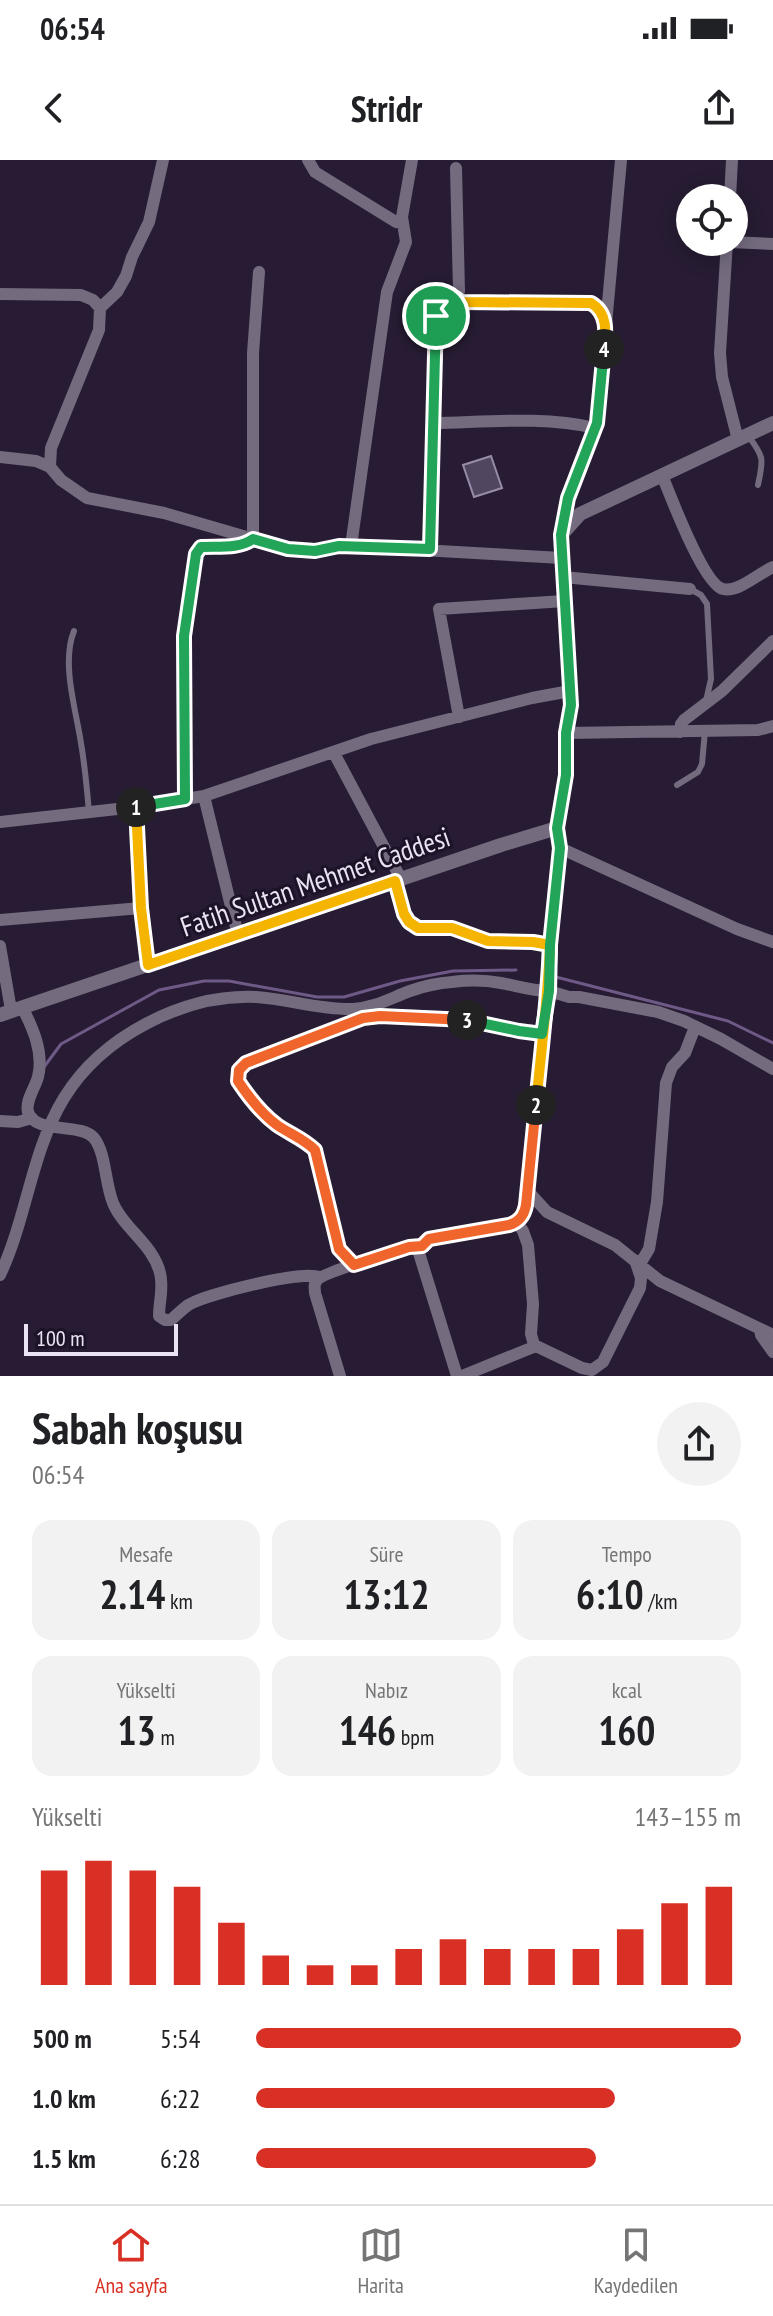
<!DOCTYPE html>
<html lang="tr">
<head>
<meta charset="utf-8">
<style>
  :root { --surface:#fff; --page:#f2f2f2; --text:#202124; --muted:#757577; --line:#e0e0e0; --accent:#d93025 }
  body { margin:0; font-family:"PT Sans Narrow",sans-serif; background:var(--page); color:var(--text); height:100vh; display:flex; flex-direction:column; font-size:30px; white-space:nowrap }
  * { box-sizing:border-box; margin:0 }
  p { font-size:26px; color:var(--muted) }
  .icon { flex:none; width:44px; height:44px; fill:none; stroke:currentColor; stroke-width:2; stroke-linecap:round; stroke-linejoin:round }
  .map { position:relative; height:1216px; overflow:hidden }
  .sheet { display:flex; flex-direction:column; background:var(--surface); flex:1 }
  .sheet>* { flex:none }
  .fabs { position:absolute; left:676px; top:24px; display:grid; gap:16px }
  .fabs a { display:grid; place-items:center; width:72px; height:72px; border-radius:50%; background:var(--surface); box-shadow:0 4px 20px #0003; font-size:40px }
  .scale { position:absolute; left:24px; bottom:20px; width:154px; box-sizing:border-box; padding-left:8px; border:4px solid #eae3f3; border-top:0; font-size:22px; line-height:28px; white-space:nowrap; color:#eae3f3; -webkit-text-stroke:6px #1d1328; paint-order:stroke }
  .pin { position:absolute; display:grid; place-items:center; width:68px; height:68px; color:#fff; margin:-34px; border:4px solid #fff; border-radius:50%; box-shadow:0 2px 8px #0007 }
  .km { position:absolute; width:40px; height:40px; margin:-20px; border-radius:50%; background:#222; color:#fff; font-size:22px; line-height:40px; text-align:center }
  .round { display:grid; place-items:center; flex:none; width:84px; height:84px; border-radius:42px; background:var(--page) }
  .headline { display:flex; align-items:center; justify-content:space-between; height:136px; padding:0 32px }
  h1 { font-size:44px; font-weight:800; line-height:60px }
  .metrics { display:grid; grid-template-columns:repeat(3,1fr); gap:12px; height:136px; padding:8px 32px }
  .metrics div { display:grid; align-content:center; border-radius:20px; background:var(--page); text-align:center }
  .metrics b { font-size:40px; font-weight:800 }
  .metrics small { font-size:22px; font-weight:400 }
  .metrics p { font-size:22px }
  .chart { height:224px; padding:16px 32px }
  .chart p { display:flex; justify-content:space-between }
  .chart svg { width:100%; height:144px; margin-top:8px; stroke:var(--accent); stroke-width:6 }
  ul { padding:0 32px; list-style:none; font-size:26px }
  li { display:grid; grid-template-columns:128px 96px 1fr; align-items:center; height:60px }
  li i { height:20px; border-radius:10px; background:var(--accent) }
  .status { display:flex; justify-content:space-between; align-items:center; height:56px; padding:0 40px; background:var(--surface); direction:ltr }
  .status svg { height:22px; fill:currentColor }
  header { display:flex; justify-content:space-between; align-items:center; height:104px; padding:0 32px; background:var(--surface); font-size:36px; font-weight:800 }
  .dock { display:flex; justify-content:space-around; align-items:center; height:112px; border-top:2px solid var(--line); background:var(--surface); font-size:22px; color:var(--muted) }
  .dock a { display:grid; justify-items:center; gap:4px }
  .dock .on { color:var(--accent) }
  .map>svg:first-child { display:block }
</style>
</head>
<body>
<div class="status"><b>06:54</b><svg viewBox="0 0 49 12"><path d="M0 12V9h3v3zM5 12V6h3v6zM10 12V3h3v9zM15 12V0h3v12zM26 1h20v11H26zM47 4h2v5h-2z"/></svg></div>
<header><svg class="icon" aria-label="back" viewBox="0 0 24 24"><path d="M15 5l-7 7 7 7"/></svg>Stridr<svg class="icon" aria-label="share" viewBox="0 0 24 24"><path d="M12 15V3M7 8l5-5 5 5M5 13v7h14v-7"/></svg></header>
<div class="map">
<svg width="773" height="1216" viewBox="0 0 773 1216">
  <rect width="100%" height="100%" fill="#271c33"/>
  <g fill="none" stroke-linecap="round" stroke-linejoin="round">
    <!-- stream -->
    <path stroke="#6f5a87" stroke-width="3" d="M552 816 728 861 773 883
      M44 907 61 884 159 830 204 821H229L317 837H344L400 821 453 811 516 810"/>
  </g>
  <!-- building -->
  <path fill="#51465f" stroke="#998ca9" stroke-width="2" d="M491 296 502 328 474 337 463 305Z"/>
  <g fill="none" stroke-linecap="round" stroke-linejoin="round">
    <!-- service -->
    <path stroke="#746b7f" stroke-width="6" d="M749 277C765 298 763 300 758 325
      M690 429 701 435 707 444 711 519 706 541
      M74 471C61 503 76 550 81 583 85 606 87 629 89 652
      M677 625 698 612 702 604 705 571
      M395 721 404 754 409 762 418 768H452L488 781 533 782 550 785"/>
    <!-- minor -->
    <path stroke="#746b7f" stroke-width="12" d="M308 0 315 12 396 62 403 63
      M730 38 732 0
      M727 82 720 193 722 217 738 280
      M730 82 773 84
      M0 134 81 135 93 140 100 148 99 170 51 288 50 307
      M456 138 464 142H585C597 144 600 149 604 161
      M100 148 117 132 126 116 132 97 149 62 163 0
      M434 263C487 262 544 256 595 268
      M0 297 36 301 50 307 61 320 87 338 164 353 288 389 315 391 339 386H351L562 398
      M662 315C670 335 704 425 723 429 738 433 759 413 773 407
      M561 375 568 338 597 263 621 0
      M351 386 387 132 406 82 402 57 412 0
      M430 389 436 156C441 145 455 143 459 131L456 8
      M563 417 690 429
      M459 557 439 449 565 441
      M680 572 681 564 684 560 722 531 773 481
      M566 573 758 570 773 566
      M334 593 401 719
      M204 636 238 775
      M185 639 184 476 196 394 201 387C218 386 239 389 253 379V193L259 112
      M135 647 141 748 148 805
      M0 662 135 647 204 636 371 579 532 538 570 531
      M557 668C563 719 548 778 549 831L569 837H579L658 852 684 861 721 879 773 909
      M560 688 737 769 773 782
      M0 760 141 748
      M0 786 11 850
      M22 847C33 868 44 893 38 917 35 928 25 941 28 952 35 975 80 962 94 978 106 993 105 1024 113 1043 123 1068 153 1084 160 1113 164 1127 159 1142 159 1156L165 1160H171C177 1155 183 1148 190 1144 209 1134 302 1110 319 1117
      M0 961 18 962 32 958
      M527 1030 547 1052 615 1085 660 1121 773 1175
      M517 1062 523 1071 528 1085 533 1144 531 1174 534 1185 582 1208 592 1210 603 1202 640 1128 641 1118 635 1100
      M640 1104 649 1089 657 1042 666 923 672 907 685 893 695 867
      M354 1105 339 1089 315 990C304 979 290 974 277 965 262 954 248 936 238 921L239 910 246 903 363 858 373 856 467 860 519 871 542 874
      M0 1115C27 1058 31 992 64 938 102 876 184 834 256 837 289 839 319 850 353 849 374 848 391 838 410 831 424 826 438 823 452 822 468 820 485 820 501 823 517 826 532 831 549 831L543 865 531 999 523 1055 517 1062 509 1065 429 1079 422 1086 419 1093 457 1216
      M760 1169 761 1175 773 1192
      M340 1216 315 1133C315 1127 313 1125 317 1120 322 1113 395 1091 409 1087L422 1086
      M462 1216 536 1186"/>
    <!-- tertiary -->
    <path stroke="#746b7f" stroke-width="14" d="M0 855 501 685 557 668 566 615V573L571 545 561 375 580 354 773 263"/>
  </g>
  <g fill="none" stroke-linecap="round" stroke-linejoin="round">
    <defs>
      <path id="split-1" d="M136 647 185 639 184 476 196 394 201 387C218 386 239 389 253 379L288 389 315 391 339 386 430 389 436 156"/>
      <path id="split-2" d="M136 647 141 748 148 805 395 721 404 754 409 762 418 768H452L488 781 533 782 550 785C548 839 541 892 536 945"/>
      <path id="split-3" d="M467 860 380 856 363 858 246 903 239 910 238 921C248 936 262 954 277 965 290 974 304 979 315 990L339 1089 354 1105 409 1087 422 1086 429 1079 509 1065C519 1062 524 1056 526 1045L536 945"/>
      <path id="split-4" d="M467 860 519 871 542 874 549 831 550 785 560 688 557 668 566 615V573L571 545 561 375 568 338 597 263 604 189"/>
      <path id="split-5" d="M436 156 444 146 456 138 461 142 591 143C608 153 606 172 604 189"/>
    </defs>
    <!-- split-1 casing -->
    <use href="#split-1" stroke="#fff" stroke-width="16"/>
    <!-- split-2 casing -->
    <use href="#split-2" stroke="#fff" stroke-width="16"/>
    <!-- split-3 casing -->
    <use href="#split-3" stroke="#fff" stroke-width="16"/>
    <!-- split-4 casing -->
    <use href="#split-4" stroke="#fff" stroke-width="16"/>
    <!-- split-5 casing -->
    <use href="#split-5" stroke="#fff" stroke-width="16"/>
    <!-- split-1 -->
    <use href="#split-1" stroke="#22a559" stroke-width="10"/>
    <!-- split-2 -->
    <use href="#split-2" stroke="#f5b400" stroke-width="10"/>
    <!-- split-3 -->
    <use href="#split-3" stroke="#f0652b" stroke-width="10"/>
    <!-- split-4 -->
    <use href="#split-4" stroke="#22a559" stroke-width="10"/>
    <!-- split-5 -->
    <use href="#split-5" stroke="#f5b400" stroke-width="10"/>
  </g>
  <g text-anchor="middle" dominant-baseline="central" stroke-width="6" stroke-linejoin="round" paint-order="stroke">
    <!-- street labels -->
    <g font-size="28" fill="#eae3f3" stroke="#1d1328">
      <text transform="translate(315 721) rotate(-19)">Fatih Sultan Mehmet Caddesi</text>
    </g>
  </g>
</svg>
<div class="fabs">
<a><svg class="icon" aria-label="locate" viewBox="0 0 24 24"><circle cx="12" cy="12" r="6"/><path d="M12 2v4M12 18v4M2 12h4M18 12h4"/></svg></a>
</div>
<div class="scale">100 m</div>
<div class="pin" style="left:436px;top:156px;background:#1e9e55"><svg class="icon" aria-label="arrive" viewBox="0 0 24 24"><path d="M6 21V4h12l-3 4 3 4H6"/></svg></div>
<b class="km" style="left:136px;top:647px">1</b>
<b class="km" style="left:536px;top:945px">2</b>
<b class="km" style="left:467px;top:860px">3</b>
<b class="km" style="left:604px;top:189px">4</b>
</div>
<section class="sheet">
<div class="headline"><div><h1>Sabah koşusu</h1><p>06:54</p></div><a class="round"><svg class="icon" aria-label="share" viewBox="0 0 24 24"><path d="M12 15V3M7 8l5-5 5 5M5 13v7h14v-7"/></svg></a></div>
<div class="metrics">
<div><p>Mesafe</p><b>2.14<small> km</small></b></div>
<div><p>Süre</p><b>13:12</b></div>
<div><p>Tempo</p><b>6:10<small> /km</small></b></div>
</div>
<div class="metrics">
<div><p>Yükselti</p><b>13<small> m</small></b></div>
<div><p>Nabız</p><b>146<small> bpm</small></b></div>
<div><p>kcal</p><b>160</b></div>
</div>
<div class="chart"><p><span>Yükselti</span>143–155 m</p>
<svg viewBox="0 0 160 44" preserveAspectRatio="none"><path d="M5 44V9M15 44V6M25 44V9M35 44V14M45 44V25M55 44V35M65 44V38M75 44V38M85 44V33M95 44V30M105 44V33M115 44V33M125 44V33M135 44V27M145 44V19M155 44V14"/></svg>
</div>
<ul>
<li><b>500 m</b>5:54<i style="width:100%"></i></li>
<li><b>1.0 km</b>6:22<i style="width:74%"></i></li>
<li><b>1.5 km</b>6:28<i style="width:70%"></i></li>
</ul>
</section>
<nav class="dock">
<a class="on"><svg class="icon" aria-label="home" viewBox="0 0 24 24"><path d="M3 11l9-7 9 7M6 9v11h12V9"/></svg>Ana sayfa</a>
<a><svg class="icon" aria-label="map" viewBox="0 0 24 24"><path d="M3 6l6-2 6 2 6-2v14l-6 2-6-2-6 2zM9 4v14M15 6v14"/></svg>Harita</a>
<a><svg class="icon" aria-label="saved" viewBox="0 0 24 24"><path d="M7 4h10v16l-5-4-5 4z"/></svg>Kaydedilen</a>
</nav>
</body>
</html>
